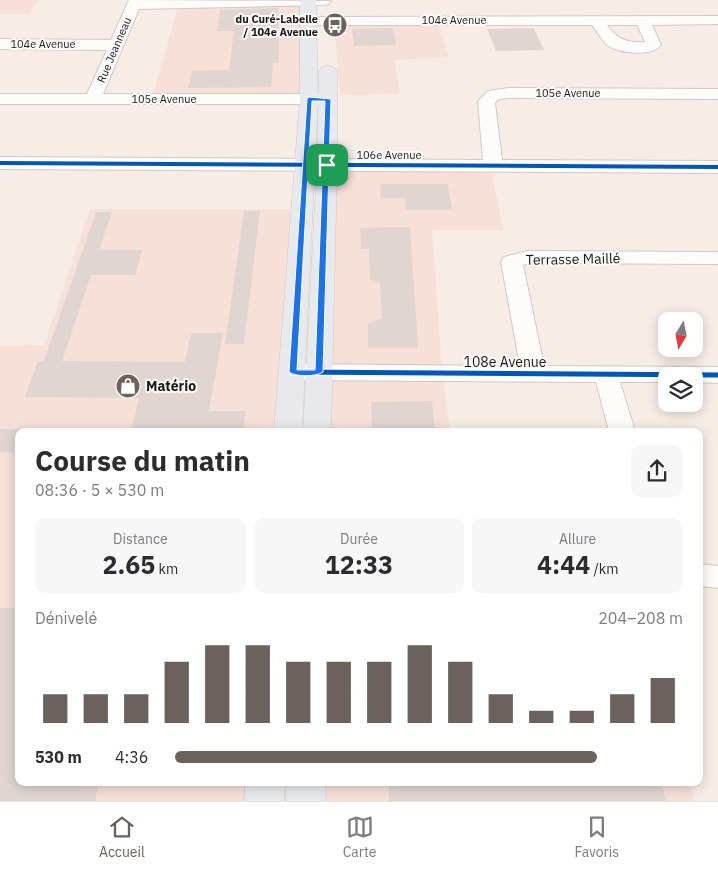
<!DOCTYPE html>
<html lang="fr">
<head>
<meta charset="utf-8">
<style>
  :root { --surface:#fff; --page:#f7f7f7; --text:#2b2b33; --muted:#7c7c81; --line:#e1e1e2; --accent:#6c625d }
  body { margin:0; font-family:"IBM Plex Sans",sans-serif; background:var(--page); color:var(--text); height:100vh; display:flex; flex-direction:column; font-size:19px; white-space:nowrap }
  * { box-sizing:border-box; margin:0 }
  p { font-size:16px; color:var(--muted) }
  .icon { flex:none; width:28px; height:28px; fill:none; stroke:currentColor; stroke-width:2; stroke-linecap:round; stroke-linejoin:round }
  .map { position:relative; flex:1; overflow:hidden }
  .side { position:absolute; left:15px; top:428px; width:688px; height:358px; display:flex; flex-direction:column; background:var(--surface); border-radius:10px; box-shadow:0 2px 12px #0003 }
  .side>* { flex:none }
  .needle { width:32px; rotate:190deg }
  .controls { position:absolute; left:658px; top:312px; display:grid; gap:10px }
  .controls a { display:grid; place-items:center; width:45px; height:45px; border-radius:10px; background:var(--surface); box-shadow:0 2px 12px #0003; font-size:25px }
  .pin { position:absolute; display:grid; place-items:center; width:42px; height:42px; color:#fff; margin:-21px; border-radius:10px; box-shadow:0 2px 8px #0006 }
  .round { display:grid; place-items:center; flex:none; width:52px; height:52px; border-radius:10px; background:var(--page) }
  .headline { display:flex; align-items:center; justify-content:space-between; height:85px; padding:0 20px }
  h1 { font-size:28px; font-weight:700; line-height:38px }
  .metrics { display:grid; grid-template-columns:repeat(3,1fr); gap:8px; height:85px; padding:5px 20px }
  .metrics div { display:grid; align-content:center; border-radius:10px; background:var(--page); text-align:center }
  .metrics b { font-size:25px; font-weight:700 }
  .metrics small { font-size:14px; font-weight:400 }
  .metrics p { font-size:14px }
  .chart { height:140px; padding:10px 20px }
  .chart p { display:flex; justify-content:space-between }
  .chart svg { width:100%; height:90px; margin-top:5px; stroke:var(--accent); stroke-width:6 }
  ul { padding:0 20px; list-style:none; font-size:16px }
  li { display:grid; grid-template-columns:80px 60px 1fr; align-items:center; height:38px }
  li i { height:12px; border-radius:6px; background:var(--accent) }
  .tabs { display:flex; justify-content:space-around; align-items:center; height:70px; border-top:1px solid var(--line); background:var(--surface); font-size:14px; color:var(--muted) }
  .tabs a { display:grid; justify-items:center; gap:2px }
  .tabs .current { color:var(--accent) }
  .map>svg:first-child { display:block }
</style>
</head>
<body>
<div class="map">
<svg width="718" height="801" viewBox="0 0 718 801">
  <rect width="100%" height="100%" fill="#f8ece6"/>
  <!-- built -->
  <path fill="#f6e0d7" d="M0 0H39L28 14H0Z
    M180 0H305L308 96 152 97Z
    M334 22 438 23 449 57 394 60 400 94 340 95Z
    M335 168H491L503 230H432L442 369 450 431H328Z
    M90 209H298L284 431H19V781H261L259 801H0V346L44 345Z
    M318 781H689L694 801H318Z"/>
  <!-- building -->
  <path fill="#e0d5d0" d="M278 8 279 63H273L271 87 188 88 192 71 229 70 234 31H217L220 10Z
    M393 28 396 45 354 46 352 29Z
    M534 28 544 50 496 51 487 29Z
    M380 184H448L452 210H406L405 198H381Z
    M244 211H260L244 344H225Z
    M96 212H112L99 250H142L135 275H91L62 361 185 362 191 333H223L209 411H246L243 431H131L139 398 25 397 38 361H44Z
    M410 227 418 348H368V324L382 318 380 283 370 279 369 249H361L360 228Z
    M432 401 435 431H372L371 402Z
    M0 429H19V453L0 452Z
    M0 608H19V781H99L95 801H0Z
    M389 781H661L666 801H389Z"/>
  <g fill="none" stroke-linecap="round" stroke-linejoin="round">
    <defs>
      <path id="minor" d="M129 0 331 1 329 4 324 5 139 9 103 94H328L334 95 336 99 334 103 328 104H0V94H87L107 50 0 49V39L111 40Z
        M718 16V24L652 25 661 45C652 57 622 53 610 47 602 42 598 32 592 25H310L305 24 303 21 305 18 310 17ZM607 25H637L645 42C627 43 618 40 607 25Z
        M509 88 718 89V99L509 98 499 99 495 103 502 160 718 161V173L0 169V157L483 160 478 101 488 91Z
        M528 251 718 252V264L530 263 523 265 544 366 718 367V383L694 382V376H666V382H620L635 431H609L596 382 293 380 284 377 281 372 284 367 293 364 520 366 501 262 504 257Z
        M699 564 718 566V588L699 586Z"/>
      <path id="major" d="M300 0H316L318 99 302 431H274L300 99Z
        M328 66 334 67 337 71V165L331 431H303L317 165 319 71 322 67Z
        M246 781H284V801H244Z
        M287 781H325L326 801H286Z"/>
    </defs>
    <!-- minor casing -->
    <use href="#minor" stroke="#d3c8c3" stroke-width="2"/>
    <!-- major casing -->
    <use href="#major" stroke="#d0c9c7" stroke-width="1"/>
    <!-- minor -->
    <use href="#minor" fill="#fefcfb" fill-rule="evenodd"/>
    <!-- major -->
    <use href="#major" fill="#e7e9ed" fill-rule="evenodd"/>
    <defs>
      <path id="cycleway-far1" d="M0 163 718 167"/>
      <path id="cycleway" d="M293 372 718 375"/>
    </defs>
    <!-- cycleway-far1 casing -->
    <use href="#cycleway-far1" stroke="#fbfbfb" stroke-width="6"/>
    <!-- cycleway casing -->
    <use href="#cycleway" stroke="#fbfbfb" stroke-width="8"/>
    <!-- cycleway-far1 -->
    <use href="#cycleway-far1" stroke="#0057b8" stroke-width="4"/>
    <!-- cycleway -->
    <use href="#cycleway" stroke="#0057b8" stroke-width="5"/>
  </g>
  <!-- route -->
  <path fill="#1a73e8" stroke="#fff" fill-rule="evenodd" d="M309 97 331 99 323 372C316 377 296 377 289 372L307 99ZM312 101H325L315 370H297Z"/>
  <!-- icons -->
  <defs>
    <symbol id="bus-disc" viewBox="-11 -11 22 22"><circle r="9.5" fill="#6c625d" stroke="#fbfbfb"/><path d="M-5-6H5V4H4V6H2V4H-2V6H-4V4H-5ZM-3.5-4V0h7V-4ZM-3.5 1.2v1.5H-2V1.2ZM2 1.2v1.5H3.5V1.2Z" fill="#fff"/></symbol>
    <symbol id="shop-disc" viewBox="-11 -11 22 22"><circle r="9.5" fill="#6c625d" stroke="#fbfbfb"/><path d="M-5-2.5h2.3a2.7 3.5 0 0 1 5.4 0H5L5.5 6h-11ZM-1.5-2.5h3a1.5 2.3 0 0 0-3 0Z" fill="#fff"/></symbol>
  </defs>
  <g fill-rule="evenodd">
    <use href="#bus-disc" x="321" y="11" width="28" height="28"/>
    <use href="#shop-disc" x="114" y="372" width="28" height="28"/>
  </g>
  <g text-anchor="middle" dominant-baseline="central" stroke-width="4" stroke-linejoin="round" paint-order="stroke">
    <!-- far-poi labels -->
    <g font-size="11" font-weight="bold" fill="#201713" stroke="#fbfbfb" text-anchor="end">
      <text x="318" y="19">du Curé-Labelle<tspan x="318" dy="13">/ 104e Avenue</tspan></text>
    </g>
    <!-- far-street labels -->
    <g font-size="11" fill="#201713" stroke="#fbfbfb">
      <text x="454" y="20">104e Avenue</text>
      <text x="43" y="44">104e Avenue</text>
      <text transform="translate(114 50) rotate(-67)">Rue Jeanneau</text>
      <text x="568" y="93">105e Avenue</text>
      <text x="164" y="99">105e Avenue</text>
      <text x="389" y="155">106e Avenue</text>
    </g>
    <!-- street labels -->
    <g font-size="14" fill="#201713" stroke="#fbfbfb">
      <text transform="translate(573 259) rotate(-1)">Terrasse Maillé</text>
      <text x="505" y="362">108e Avenue</text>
    </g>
    <!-- poi labels -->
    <g font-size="14" font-weight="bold" fill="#201713" stroke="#fbfbfb" text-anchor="start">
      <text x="146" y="386">Matério</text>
    </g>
  </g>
</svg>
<div class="controls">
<a><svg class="needle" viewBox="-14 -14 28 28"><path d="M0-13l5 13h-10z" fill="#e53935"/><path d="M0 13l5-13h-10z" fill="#7c7c81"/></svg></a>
<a><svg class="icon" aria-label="layers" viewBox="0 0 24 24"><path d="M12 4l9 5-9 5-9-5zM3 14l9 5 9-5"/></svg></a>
</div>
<div class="pin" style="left:327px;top:165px;background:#1e9e55"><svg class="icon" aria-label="arrive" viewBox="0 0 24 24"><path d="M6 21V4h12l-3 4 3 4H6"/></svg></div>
<section class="side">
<div class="headline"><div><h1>Course du matin</h1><p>08:36 · 5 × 530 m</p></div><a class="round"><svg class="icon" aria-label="share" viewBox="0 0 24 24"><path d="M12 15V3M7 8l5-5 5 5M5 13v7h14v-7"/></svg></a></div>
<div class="metrics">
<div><p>Distance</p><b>2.65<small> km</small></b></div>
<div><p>Durée</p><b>12:33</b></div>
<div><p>Allure</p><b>4:44<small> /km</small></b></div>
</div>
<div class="chart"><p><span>Dénivelé</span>204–208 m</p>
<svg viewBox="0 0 160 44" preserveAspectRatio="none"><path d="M5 44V30M15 44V30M25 44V30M35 44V14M45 44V6M55 44V6M65 44V14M75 44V14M85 44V14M95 44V6M105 44V14M115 44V30M125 44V38M135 44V38M145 44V30M155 44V22"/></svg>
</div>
<ul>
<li><b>530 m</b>4:36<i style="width:83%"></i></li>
</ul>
</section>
</div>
<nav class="tabs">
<a class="current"><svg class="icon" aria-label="home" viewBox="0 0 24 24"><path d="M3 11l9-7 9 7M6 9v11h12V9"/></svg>Accueil</a>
<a><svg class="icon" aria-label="map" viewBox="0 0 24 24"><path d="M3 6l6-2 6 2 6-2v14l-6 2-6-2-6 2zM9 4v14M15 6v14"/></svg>Carte</a>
<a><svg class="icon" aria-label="saved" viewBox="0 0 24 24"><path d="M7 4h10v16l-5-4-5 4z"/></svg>Favoris</a>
</nav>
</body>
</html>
